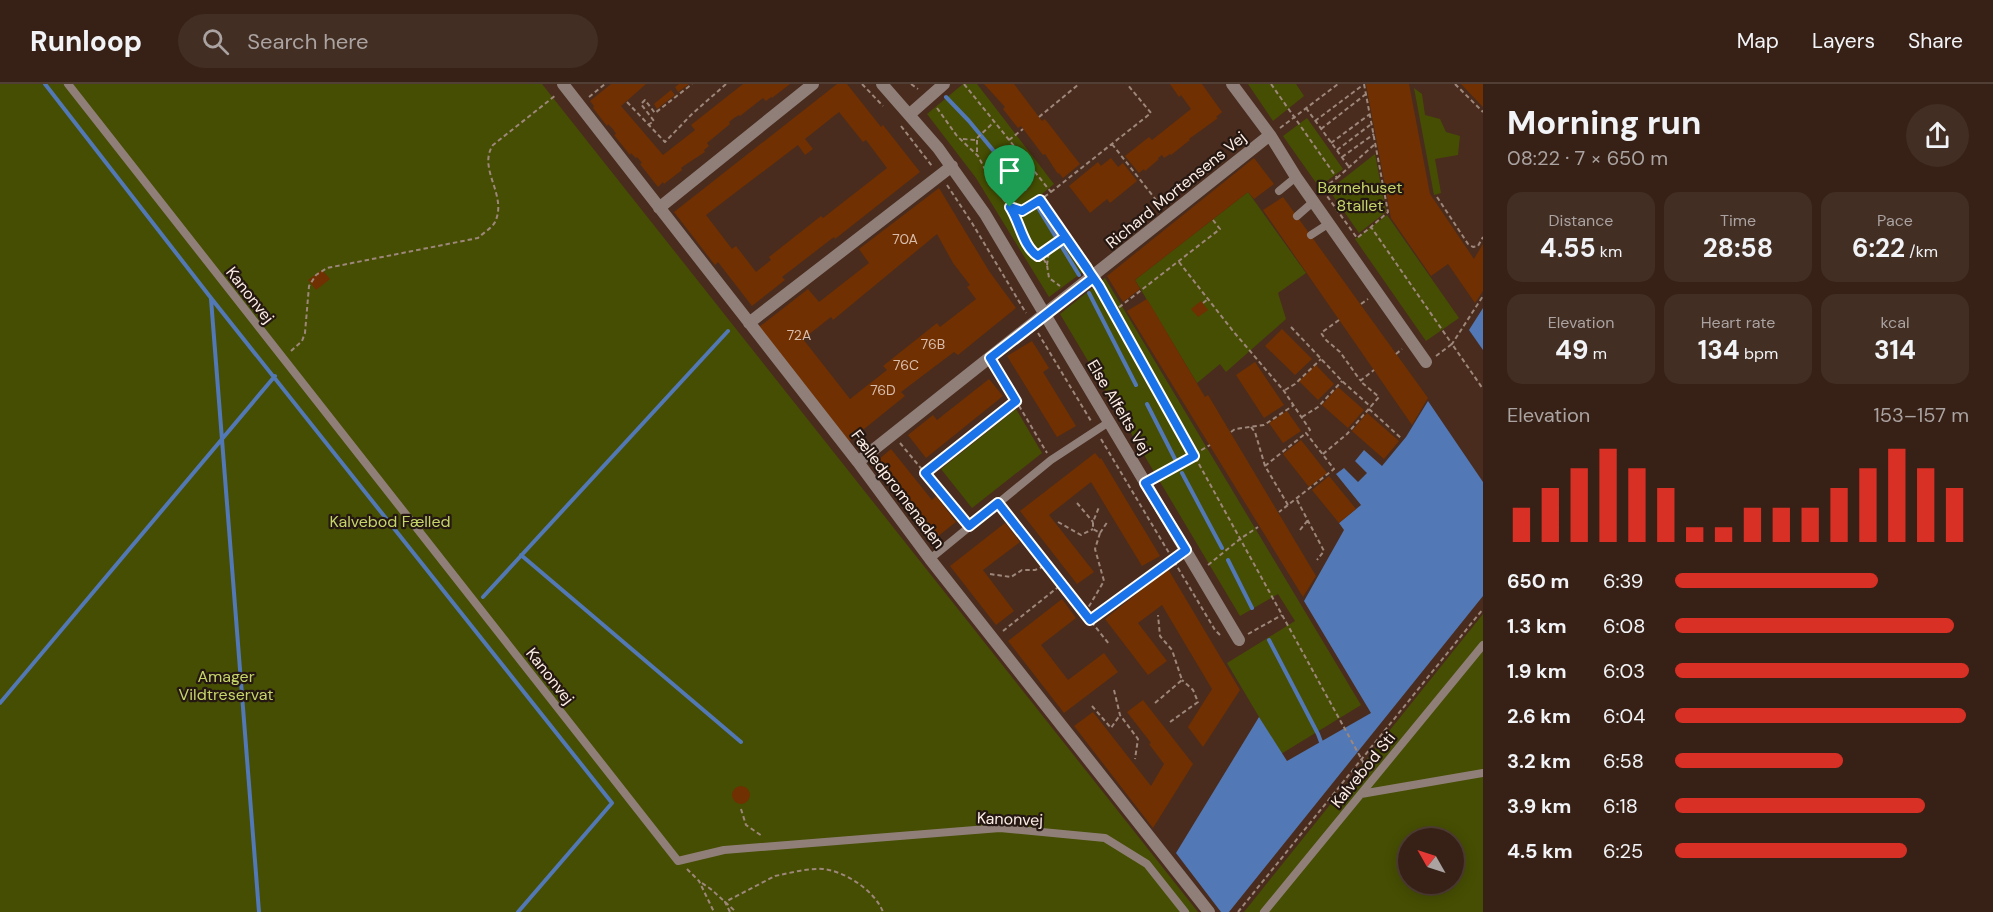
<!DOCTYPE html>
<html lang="en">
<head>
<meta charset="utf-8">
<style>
  :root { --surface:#372116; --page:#422e23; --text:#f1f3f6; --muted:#aaa3a1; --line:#513e35; --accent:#d93025 }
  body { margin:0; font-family:"DM Sans",sans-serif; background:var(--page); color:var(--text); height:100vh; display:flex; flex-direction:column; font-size:22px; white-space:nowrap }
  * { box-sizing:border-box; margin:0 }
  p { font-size:20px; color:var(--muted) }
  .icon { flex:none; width:33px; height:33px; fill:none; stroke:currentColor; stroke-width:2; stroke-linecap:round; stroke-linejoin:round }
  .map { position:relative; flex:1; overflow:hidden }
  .drawer { display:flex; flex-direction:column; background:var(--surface); width:510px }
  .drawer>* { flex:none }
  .needle { width:39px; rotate:309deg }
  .buttons { position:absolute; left:1398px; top:744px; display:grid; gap:12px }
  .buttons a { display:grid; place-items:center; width:66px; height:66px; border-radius:50%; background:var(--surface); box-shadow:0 3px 15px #0003,0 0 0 2px var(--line); font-size:30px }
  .pin { position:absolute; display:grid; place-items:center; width:51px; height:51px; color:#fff; margin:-62px -26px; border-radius:50% 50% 50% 0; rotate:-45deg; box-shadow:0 0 6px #0007 }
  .pin .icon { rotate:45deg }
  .round { display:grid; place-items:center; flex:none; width:63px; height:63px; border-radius:32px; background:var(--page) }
  .head { display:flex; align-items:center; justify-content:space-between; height:102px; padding:0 24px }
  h1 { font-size:33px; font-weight:700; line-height:45px }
  .figures { display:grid; grid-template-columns:repeat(3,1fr); gap:9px; height:102px; padding:6px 24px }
  .figures div { display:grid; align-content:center; border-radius:15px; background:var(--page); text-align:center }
  .figures b { font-size:26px; font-weight:700 }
  .figures small { font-size:16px; font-weight:400 }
  .figures p { font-size:16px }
  .chart { height:168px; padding:12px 24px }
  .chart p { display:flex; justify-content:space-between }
  .chart svg { width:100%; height:108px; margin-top:6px; stroke:var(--accent); stroke-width:6 }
  ul { padding:0 24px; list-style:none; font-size:20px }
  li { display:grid; grid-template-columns:96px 72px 1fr; align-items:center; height:45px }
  li i { height:15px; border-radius:8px; background:var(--accent) }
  header { display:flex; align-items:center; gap:36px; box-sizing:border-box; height:84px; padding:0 30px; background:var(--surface); border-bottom:2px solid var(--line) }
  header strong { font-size:28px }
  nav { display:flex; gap:33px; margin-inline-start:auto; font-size:21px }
  .search { width:420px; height:54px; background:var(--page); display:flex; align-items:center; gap:15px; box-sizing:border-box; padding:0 21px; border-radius:33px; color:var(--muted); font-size:22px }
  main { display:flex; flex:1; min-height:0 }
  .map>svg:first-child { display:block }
</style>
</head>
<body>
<header>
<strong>Runloop</strong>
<div class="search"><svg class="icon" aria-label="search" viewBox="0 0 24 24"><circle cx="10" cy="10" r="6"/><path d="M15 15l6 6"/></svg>Search here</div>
<nav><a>Map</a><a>Layers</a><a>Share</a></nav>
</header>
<main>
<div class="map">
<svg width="1483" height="828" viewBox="0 0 1483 828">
  <rect width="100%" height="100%" fill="#492c1d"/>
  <!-- green -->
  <path fill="#464e03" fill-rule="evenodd" d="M0 0H542L1198 828H0Z
    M963 0H977L1054 100 1037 114 1084 187 1049 213 976 94 927 30Z
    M1248 0H1296L1304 12 1273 37Z
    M1414 4 1422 10 1425 31 1440 35 1446 48 1460 52 1458 71 1435 75 1441 109 1434 111Z
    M1307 34 1343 85 1319 103 1283 52Z
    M1375 70 1386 128 1359 149 1329 106Z
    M1248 108 1306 189 1278 209 1286 235 1226 288 1220 280 1197 299 1135 196Z
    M1387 131 1459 234 1426 257 1355 155Z
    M1105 194 1361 621 1281 670 1227 579 1295 537 1278 510 1240 532 1060 230Z
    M1016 325 1042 369 972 424 941 385Z
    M1483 530V828H1244ZM1408 754H1454V800H1408Z"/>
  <!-- water -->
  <path fill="#5278b5" d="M1483 224V266L1469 246Z
    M1428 317 1483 398V512L1229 828H1221L1176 769 1259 633 1287 677 1371 629 1304 517 1344 446 1339 439 1361 421 1336 390 1344 384 1358 398 1367 389 1355 377 1364 366 1382 382 1406 353Z"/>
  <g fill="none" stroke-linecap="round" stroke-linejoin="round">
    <!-- stream -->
    <path stroke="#5278b5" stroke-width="4" d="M45 0 211 214 612 719 518 828
      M946 13 969 37 1025 105
      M1037 122 1079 191
      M1089 209 1136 301
      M211 215 259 828
      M1147 320 1176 377
      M1182 389 1222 464
      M521 471 741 658
      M1228 476 1252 524
      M483 513 728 247
      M1269 556 1318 650 1321 658
      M0 619 275 292"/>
  </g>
  <!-- building -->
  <path fill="#703002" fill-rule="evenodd" d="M611 0H646L621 22 663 71 695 46 691 41 743 0H790L772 14 771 13 766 17 763 14 740 32 739 31 734 34 729 38 730 40 707 59 709 62 704 66 705 68 685 81 681 84 682 86 664 100 663 98 658 103 640 80 642 79 637 73 636 74 631 69 630 71 614 51 616 50 613 45 608 40 607 42 593 24 594 22 590 17Z
    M679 0H689L678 8 675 3Z
    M837 0H847L881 43 883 41 920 88 835 155 834 153 782 193 785 196 752 222 718 178 715 181 674 128ZM839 28 863 58 866 56 887 84 823 134 821 132 769 173 771 176 756 188 736 162 732 165 706 131 798 61 805 71 813 65 805 55Z
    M984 0H1014L1042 37 1045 35 1080 80 1063 94 1059 89 1058 90 1045 70 1043 71 1021 42 1018 44 1003 25 1005 23Z
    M1170 0H1202L1222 28 1216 33 1218 34 1189 55 1190 56 1171 71 1170 70 1164 74 1162 71 1158 74 1159 75 1145 87 1144 85 1139 89 1125 72 1149 53 1152 56 1191 25 1181 11 1179 13Z
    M1366 0H1409L1430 110 1474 175 1483 160V207L1475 219 1448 180 1431 192 1391 134Z
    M1461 0H1483V23Z
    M671 6 675 11 657 25 654 20Z
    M1111 74 1118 83 1123 79 1137 97 1110 119 1107 115 1090 129 1069 102 1098 78 1101 82Z
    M1254 74 1274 100 1254 115 1248 108 1135 196 1140 205 1123 218 1107 192Z
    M939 104 989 187 1016 224 958 271 954 268 901 308 905 312 848 358 759 243 808 205 819 218 869 179 859 165ZM937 150 953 179 970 201 967 203 976 215 940 243 937 239 883 282 887 286 850 315 803 255 831 233 833 236Z
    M1283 113 1428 314 1412 341 1263 126Z
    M322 186 330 195 316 206 308 196Z
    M1147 215 1205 313 1208 311 1316 492 1303 513 1127 227Z
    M1201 217 1208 226 1198 233 1191 225Z
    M1282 245 1312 275 1295 291 1265 262Z
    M1032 257 1049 284 1043 288 1076 342 1057 353 1007 272Z
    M1255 278 1284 321 1264 334 1236 291Z
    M1316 281 1334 300 1318 316 1299 297Z
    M989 295 1003 312 926 374 908 351 933 331 937 336Z
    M1338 303 1364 326 1348 344 1322 321Z
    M1287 327 1301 347 1283 359 1269 339Z
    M1367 329 1399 357 1384 375 1352 347Z
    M1301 356 1327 389 1309 403 1283 370Z
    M891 365 932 416 936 412 956 438 933 456 913 431 918 427 878 376Z
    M1095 369 1100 375 1101 374 1160 472 1142 482 1091 398 1049 431 1094 488 1077 500 1020 427Z
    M1329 392 1356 425 1339 439 1312 406Z
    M1005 439 1020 458 983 486 1014 527 996 541 950 482Z
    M1168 485 1240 606 1203 663 1188 643 1212 605 1162 521 1138 539 1167 577 1148 591 1105 535Z
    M1062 515 1076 534 1041 561 1068 596 1104 569 1118 588 1064 629 1008 557Z
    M1143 616 1193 680 1153 744 1074 642 1093 628 1151 702 1164 680 1149 660 1151 659 1127 628Z
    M732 711a9 9 0 1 1 18 0a9 9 0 1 1-18 0Z"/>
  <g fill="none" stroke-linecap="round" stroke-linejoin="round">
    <!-- path -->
    <path stroke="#9d877b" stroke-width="2" stroke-dasharray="4.5 3" stroke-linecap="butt" d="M862 0 883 22
      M911 0 918 5
      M964 0 1051 108 1040 116 1085 181
      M1271 0 1337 94 1322 105 1357 154 1371 143 1452 260 1483 212
      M1364 0 1388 128 1371 143
      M1455 0 1483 28
      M589 13 605 0
      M627 18 665 58 691 31 726 0
      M937 24 957 52 978 72 995 104 1016 132 1029 164 1043 174 1047 181 1049 194 1060 202
      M1306 24 1349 83
      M1039 33 1079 0
      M1315 37 1363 1
      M648 41 654 37 641 20 645 16 655 29 692 0
      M901 42 932 82
      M1280 44 1338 0
      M1321 45 1366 10
      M963 55 975 56 994 38
      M977 56V71
      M1009 56 1023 45
      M1331 59 1370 30
      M1112 60 1160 121
      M1337 66 1370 41
      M1342 73 1374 50
      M1337 94 1375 60
      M947 101 972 139 1026 229
      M1051 108 1151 29 1127 0
      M1437 113 1468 160 1473 163 1478 162 1483 153
      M1011 123 1022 127 1040 116
      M1019 139 1022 127
      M1039 173 1065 153
      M1179 178 1233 247 1284 307 1310 346 1306 349 1334 385 1279 428
      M1047 181 1049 166
      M1099 204 1146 284 1362 676 1365 682 1355 699
      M1203 219 1208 215
      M1361 220 1368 215
      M1113 228 1220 145 1213 136
      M1339 236 1321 249 1326 256 1340 268 1360 296
      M1291 243 1342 297 1371 323
      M1038 249 1091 337
      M291 267 302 257 305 249 309 202 316 191 327 184 478 154C483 149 492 144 495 138 508 111 477 85 493 61L556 11
      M1396 270 1402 265
      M1436 272 1452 260 1483 305
      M996 283 1047 369
      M1285 306 1295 300 1321 275
      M1369 325 1401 354
      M1302 333 1318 323 1342 297
      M1251 343 1255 348 1265 382 1288 421
      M1231 348 1235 345 1264 341 1294 321
      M1101 355 1215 546 1221 552
      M900 359 964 436
      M1323 370 1347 350 1379 313 1360 297 1374 286
      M1265 382 1306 349
      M925 389 1016 317
      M1156 393 1210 361
      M1297 416 1324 467 1317 476
      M1077 419 1093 438
      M1003 426 1109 560
      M1058 438 1081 451 1093 445
      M1300 446 1308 436
      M1100 449 1108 437
      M1208 481 1240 455 1258 443
      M990 490 1011 493 1022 486H1035L1047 481
      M1085 529 1104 497 1095 465 1100 449 1093 445V438L1099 423
      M1090 536 1173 476
      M1003 547 1062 500
      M1248 550 1282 531
      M1114 606 1120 631 1138 655 1135 675
      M1155 619 1182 596 1172 566 1160 552 1158 531
      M1092 622 1111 644 1120 631
      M1170 638 1198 618 1193 606 1182 596
      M741 725 746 741 762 752
      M687 785 699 797 714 828
      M702 799 712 806 736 828
      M730 828 725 818 775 792C790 789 807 784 823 785 845 787 875 807 883 828
      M1238 828 1483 525"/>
    <!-- lane -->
    <path stroke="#907f79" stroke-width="8" d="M68 0 678 777 724 766 1000 744 1105 754 1147 780 1185 828
      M1279 107 1296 93
      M1297 132 1313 118
      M1311 151 1328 140
      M930 475 1051 376 1109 338
      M1361 710 1483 689
      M1264 828 1483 561"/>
    <!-- street -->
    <path stroke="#907f79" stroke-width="12" d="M563 0 858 378 930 475 1209 828
      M882 0 938 64 985 130 1239 556
      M1232 0 1270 51 1296 93 1426 278
      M910 30 944 0
      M659 124 813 0
      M749 239 952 82
      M858 378 1270 51"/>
  </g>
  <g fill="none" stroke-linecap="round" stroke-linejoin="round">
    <defs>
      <path id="route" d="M1010 123 1022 127 1040 116 1087 184 1093 194 990 274 1016 317 925 389 969 442 998 419 1090 536 1186 466 1145 399 1194 372 1099 202 1065 153 1038 172C1023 163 1020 138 1010 123"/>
    </defs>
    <!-- route casing -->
    <use href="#route" stroke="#fff" stroke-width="12"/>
    <!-- route -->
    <use href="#route" stroke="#1a73e8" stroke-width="8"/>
  </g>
  <g text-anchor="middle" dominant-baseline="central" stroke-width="4.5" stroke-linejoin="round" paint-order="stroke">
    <!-- number labels -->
    <g font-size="14" fill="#dabead">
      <text x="905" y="155">70A</text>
      <text x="799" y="251">72A</text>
      <text x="933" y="260">76B</text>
      <text x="906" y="281">76C</text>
      <text x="883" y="306">76D</text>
    </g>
    <!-- park labels -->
    <g font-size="16" fill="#c5d569" stroke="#251812">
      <text x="1360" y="103">Børnehuset<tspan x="1360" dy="18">8tallet</tspan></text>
      <text x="390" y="437">Kalvebod Fælled</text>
      <text x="226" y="592">Amager<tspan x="226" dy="18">Vildtreservat</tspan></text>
    </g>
    <!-- street labels -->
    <g font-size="16" fill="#fdeee6" stroke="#251812">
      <text transform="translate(1176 106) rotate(-39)">Richard Mortensens Vej</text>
      <text transform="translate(250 211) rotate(52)">Kanonvej</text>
      <text transform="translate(1119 323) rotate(59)">Else Alfelts Vej</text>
      <text transform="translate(898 405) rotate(53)">Fælledpromenaden</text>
      <text transform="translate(550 592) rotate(52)">Kanonvej</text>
      <text transform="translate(1363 686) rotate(-51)">Kalvebod Sti</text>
      <text transform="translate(1010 735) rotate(2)">Kanonvej</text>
    </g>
  </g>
</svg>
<div class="buttons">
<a><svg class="needle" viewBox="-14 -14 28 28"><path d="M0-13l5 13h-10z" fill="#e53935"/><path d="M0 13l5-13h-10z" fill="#aaa3a1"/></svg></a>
</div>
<div class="pin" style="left:1010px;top:123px;background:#1e9e55"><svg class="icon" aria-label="arrive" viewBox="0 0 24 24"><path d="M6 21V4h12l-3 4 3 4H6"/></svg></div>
</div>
<section class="drawer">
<div class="head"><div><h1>Morning run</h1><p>08:22 · 7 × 650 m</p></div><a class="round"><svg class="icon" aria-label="share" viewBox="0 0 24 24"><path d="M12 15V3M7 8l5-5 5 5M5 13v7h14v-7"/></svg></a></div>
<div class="figures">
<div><p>Distance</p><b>4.55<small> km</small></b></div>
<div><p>Time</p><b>28:58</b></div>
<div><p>Pace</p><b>6:22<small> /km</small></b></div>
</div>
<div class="figures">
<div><p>Elevation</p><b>49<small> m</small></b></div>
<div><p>Heart rate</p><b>134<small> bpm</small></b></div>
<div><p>kcal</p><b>314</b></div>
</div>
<div class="chart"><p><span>Elevation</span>153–157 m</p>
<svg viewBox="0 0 160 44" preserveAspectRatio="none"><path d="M5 44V30M15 44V22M25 44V14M35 44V6M45 44V14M55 44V22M65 44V38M75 44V38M85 44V30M95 44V30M105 44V30M115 44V22M125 44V14M135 44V6M145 44V14M155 44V22"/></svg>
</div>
<ul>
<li><b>650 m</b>6:39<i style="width:69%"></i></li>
<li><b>1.3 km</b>6:08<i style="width:95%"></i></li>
<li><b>1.9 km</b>6:03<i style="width:100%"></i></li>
<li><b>2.6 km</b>6:04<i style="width:99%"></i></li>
<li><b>3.2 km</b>6:58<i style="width:57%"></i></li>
<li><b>3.9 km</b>6:18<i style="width:85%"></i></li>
<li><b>4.5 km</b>6:25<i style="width:79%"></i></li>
</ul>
</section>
</main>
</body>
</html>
